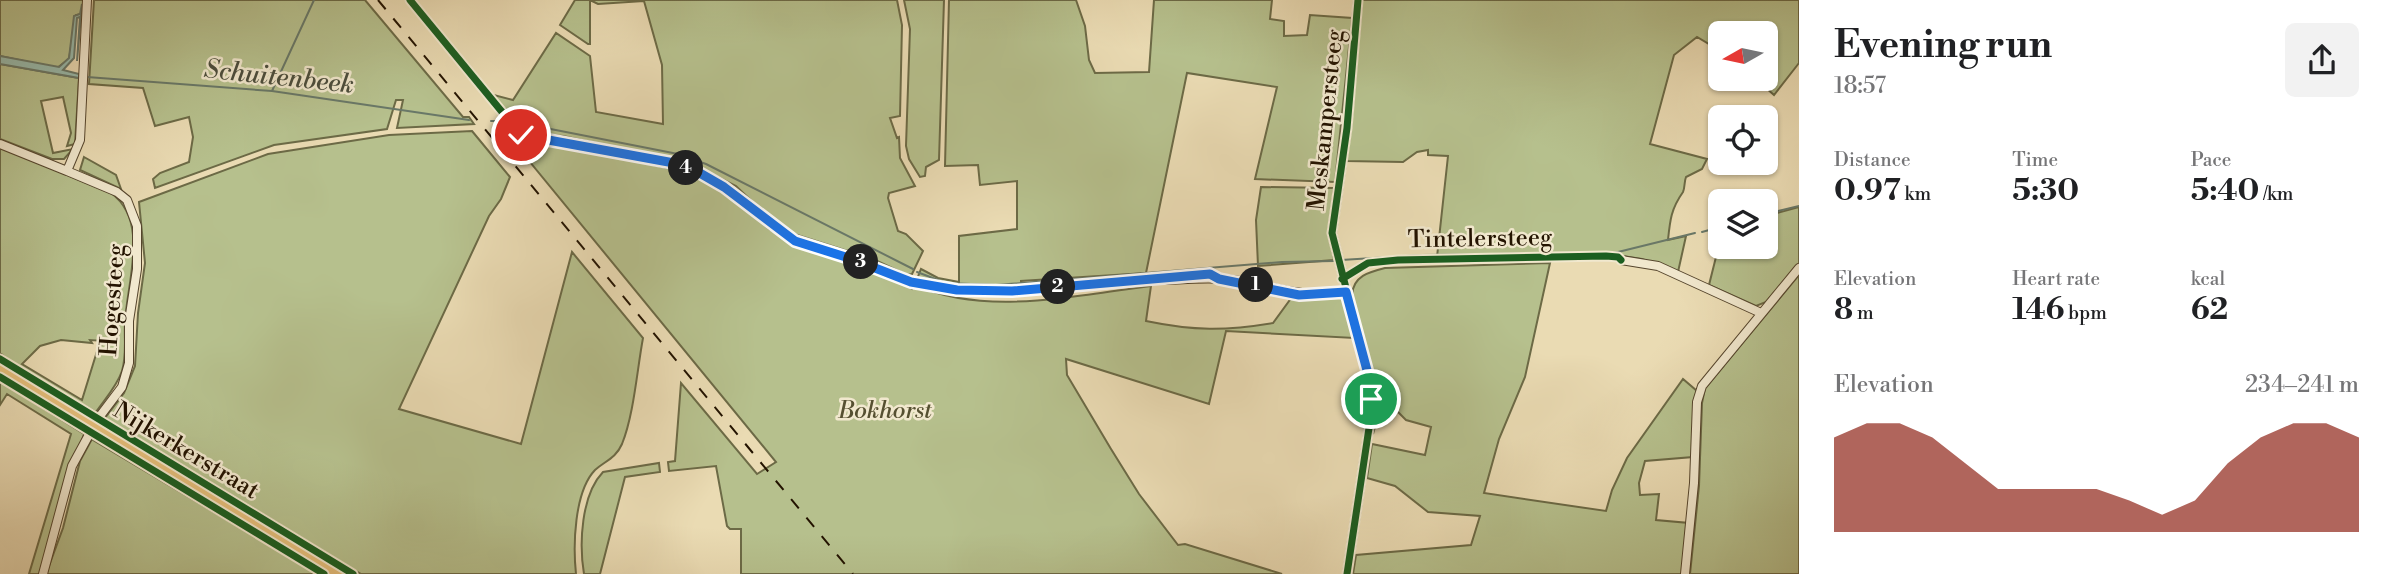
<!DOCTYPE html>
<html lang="en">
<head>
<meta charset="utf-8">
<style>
  :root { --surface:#fff; --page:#f2f2f2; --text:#202124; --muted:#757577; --accent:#8f2418 }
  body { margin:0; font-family:"Libre Bodoni",serif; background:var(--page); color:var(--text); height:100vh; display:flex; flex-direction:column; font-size:26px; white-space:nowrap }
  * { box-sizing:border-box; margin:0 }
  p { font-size:23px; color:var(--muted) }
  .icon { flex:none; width:38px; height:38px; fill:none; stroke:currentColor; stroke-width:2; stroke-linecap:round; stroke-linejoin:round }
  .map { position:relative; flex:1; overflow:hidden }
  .panel { display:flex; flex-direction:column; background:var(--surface); width:595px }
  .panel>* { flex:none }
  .needle { width:46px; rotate:261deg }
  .fabs { position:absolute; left:1708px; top:21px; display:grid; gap:14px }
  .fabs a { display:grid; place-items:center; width:70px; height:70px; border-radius:10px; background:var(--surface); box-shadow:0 2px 5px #0004; font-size:35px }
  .pin { position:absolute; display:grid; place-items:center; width:60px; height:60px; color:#fff; margin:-30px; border:4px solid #fff; border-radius:50%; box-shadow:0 2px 7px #0007 }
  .km { position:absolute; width:35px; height:35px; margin:-18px; border-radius:50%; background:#222; color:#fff; font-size:19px; line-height:35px; text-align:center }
  .round { display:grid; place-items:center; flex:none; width:74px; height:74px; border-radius:10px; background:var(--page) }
  .head { display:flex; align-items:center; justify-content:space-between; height:119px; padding:0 35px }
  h1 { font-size:38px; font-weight:700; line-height:52px }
  .metrics { display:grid; grid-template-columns:repeat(3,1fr); gap:10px; height:119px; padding:7px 35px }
  .metrics div { display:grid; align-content:center }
  .metrics b { font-size:30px; font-weight:700 }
  .metrics small { font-size:19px; font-weight:400 }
  .metrics p { font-size:19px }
  .chart { height:196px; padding:14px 35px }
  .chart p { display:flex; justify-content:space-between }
  .chart svg { width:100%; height:126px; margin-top:7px; fill:var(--accent); opacity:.7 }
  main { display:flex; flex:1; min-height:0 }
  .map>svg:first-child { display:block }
</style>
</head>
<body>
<main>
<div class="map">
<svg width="1799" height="574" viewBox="0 0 1799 574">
  <rect width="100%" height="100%" fill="#eadbb3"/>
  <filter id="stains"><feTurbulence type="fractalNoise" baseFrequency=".00286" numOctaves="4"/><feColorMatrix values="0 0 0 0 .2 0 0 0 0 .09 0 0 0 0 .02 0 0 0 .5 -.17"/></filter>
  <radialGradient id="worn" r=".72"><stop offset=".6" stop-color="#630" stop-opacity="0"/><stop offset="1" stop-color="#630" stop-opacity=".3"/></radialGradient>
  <!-- green -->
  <path fill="#b6c08d" stroke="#6c6a46" stroke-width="2" fill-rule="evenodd" d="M0 0H84L81 14 76 15 69 59 57 68 0 56Z
    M94 0H365L463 117H469L474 124 397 128 403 100H396L387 129 274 145 155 188 153 179 160 173 189 162 193 137 189 117 155 126 143 88 89 84Z
    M575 0H897L902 25 900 116 890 118 897 138 899 137 900 158 915 186 889 193 888 198 898 231 906 234 923 251 912 274 907 275 873 259 791 233 776 224 736 186 692 164 563 136 522 133 490 94 513 100 556 33 590 56 596 112 663 124 662 65 644 1 598 4 590 0V44H588L560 25Z
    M904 0H944L939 160 926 167 925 176 920 177 909 159 906 146 910 29Z
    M949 0H1076L1085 26 1089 60 1095 73 1149 72 1154 0H1272L1270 19 1284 21V36L1307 35 1310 15 1352 18 1335 182 1255 179 1277 87 1187 73 1146 273 1021 281V292L973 293 924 283 917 279 921 269 938 278 959 282V236L1017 229V181L980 185 978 165 945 166Z
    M1361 0H1799V63L1774 95 1756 79H1766V33H1720L1719 50 1697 37 1674 55 1650 144 1707 159 1702 169 1686 177C1684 182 1685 188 1683 192 1671 209 1670 220 1668 240L1686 236 1678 272 1642 259 1616 255 1559 253 1437 257 1448 156 1428 155V150L1417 152 1403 162 1346 161Z
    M0 64 79 78 75 144 67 146 71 133 63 97 41 101 53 153 73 149 64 159H52L0 139Z
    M472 131 510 177 501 199 489 216 399 409 521 444 572 252 643 338C637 370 634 414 622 444 616 458 605 461 595 470 574 492 573 546 576 574H361L105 418 124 393 135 366 138 313 145 263 139 202 268 154 389 135Z
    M507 134 687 172 705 180 729 198 732 197 769 229 789 240 907 282V286L912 289 915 285C987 317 1076 295 1151 286L1146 321C1194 331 1225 331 1273 323L1292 297 1342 298 1354 338 1226 331 1209 404 1066 359 1067 375 1111 449 1139 494 1178 545 1185 544 1282 574H741V529H730L727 526 716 466 669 471 668 462 675 461 681 383 757 474 776 462Z
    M0 147 111 193C150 221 127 282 125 322 124 338 127 355 122 371 117 386 105 399 96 412L19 368 0 353ZM61 340 92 343 90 340 106 341 98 348 82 400 22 364 40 346Z
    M84 157 116 175 121 189 80 170Z
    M1261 187 1334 188 1329 233 1334 260 1258 266 1256 220Z
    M1799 207V263L1766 302 1756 306 1709 285 1720 241V247H1766V216Z
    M1550 263 1525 377 1499 439 1484 493 1606 511 1612 490 1627 458 1683 379 1697 391 1693 457 1645 461 1639 483 1640 495 1659 494 1656 520 1689 523 1683 574H1353L1356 555 1471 545 1480 516 1428 512 1395 486 1367 478 1372 444 1425 455 1431 427 1406 420 1398 412 1380 408 1373 434 1374 394 1352 295C1353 276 1369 272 1385 268Z
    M1799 275V574H1690L1699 486 1702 403 1705 388Z
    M0 381 84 434 40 574H29L71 434 7 394 0 405Z
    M92 439 93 440 318 574H46L63 528 80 461Z
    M659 463 660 472 625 477 600 574H584C579 544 581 495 603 472Z"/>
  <!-- water -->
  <path fill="#98bbad" stroke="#697868" stroke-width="2" d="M82 4 77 61 80 17 77 18 74 58 63 70 79 74V78L0 64V56L59 67 69 58 74 16 80 14Z"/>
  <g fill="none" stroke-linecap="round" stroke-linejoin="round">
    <!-- stream -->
    <path stroke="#697868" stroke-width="2" d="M87 77 272 91 469 120
      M272 91 314 0
      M491 121H499
      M515 122 678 154 706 164 913 269
      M1766 214 1799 206
      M1702 232 1720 227
      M1341 260 1422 255 1618 252 1695 233
      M917 272 946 283 996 285 1282 262 1334 261"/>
    <defs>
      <path id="minor" d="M510 129 515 134 674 163 698 172 724 187 795 241 852 259 911 282
        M0 144 67 171
        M1621 260 1658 266 1761 313
        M1168 280C1192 279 1216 277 1239 281 1276 288 1307 299 1346 291
        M43 574 72 466 97 420 122 387 129 363V321L137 269V226L127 200 117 192 67 171 80 140 87 0
        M1347 574 1369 428 1371 399 1368 374 1332 233 1347 128 1358 0
        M1685 574 1694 483 1697 402 1702 386 1799 268"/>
      <path id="primary" d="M0 369 337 574"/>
    </defs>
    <!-- minor casing -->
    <use href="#minor" stroke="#55452d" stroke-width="10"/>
    <!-- primary casing -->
    <use href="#primary" stroke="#231300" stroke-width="15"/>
    <!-- minor -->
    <use href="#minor" stroke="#f1e8ce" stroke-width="8"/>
    <!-- primary -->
    <use href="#primary" stroke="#e5be7a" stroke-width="12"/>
    <!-- rail -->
    <path stroke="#231300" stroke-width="2" stroke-dasharray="12 12" stroke-linecap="butt" d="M378 0 853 574"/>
    <defs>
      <path id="cycleway" d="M410 0 521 135
        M1342 279 1368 263 1398 260 1606 256 1618 257 1621 260
        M911 282 957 290 1012 291 1210 274 1219 279
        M0 359 353 574
        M0 377 324 574
        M1347 574 1369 428 1371 399 1368 374 1332 233 1347 128 1358 0"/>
    </defs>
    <!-- cycleway casing -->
    <use href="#cycleway" stroke="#f1e8ce" stroke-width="11"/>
    <!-- cycleway -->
    <use href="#cycleway" stroke="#1b5e20" stroke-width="7"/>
  </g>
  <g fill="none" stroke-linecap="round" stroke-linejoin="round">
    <defs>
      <path id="route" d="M521 135 674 163 698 172 724 187 795 241 852 259 911 282 957 290 1012 291 1210 274 1219 279 1299 295 1346 292 1368 374 1371 399"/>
    </defs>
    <!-- route casing -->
    <use href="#route" stroke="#fff" stroke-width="14"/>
    <!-- route -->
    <use href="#route" stroke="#1a73e8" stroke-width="9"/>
  </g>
  <g text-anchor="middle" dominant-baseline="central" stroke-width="5" stroke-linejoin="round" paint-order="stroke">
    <!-- street labels -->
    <g font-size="24" fill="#231300" stroke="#f1e8ce">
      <text transform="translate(1326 120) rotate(-84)">Meskampersteeg</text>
      <text transform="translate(1480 239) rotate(-1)">Tintelersteeg</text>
      <text transform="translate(113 300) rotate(-86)">Hogesteeg</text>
      <text transform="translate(186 451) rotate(31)">Nijkerkerstraat</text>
    </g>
    <!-- park labels -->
    <g font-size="24" font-style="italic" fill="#565031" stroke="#f1e8ce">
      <text x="885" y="411">Bokhorst</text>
    </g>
    <!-- water labels -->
    <g font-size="26" font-style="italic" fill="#4c4e3d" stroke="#f1e8ce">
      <text transform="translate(279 77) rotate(6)">Schuitenbeek</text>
    </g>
  </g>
  <rect width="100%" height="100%" filter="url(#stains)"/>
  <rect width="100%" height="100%" fill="url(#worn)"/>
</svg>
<div class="fabs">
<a><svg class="needle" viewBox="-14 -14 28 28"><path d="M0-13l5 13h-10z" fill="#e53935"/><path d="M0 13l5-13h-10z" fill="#757577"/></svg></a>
<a><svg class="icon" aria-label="locate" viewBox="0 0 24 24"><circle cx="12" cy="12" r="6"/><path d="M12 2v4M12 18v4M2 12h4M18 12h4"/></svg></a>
<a><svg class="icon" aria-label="layers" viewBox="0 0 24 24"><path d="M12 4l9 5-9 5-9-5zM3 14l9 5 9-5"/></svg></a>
</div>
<div class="pin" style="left:1371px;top:399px;background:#1e9e55"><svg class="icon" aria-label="arrive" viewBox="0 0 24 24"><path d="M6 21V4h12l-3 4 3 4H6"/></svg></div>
<div class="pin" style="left:521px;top:135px;background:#d93025"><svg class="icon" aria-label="check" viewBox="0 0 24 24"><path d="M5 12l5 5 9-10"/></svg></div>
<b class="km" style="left:1256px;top:285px">1</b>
<b class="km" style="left:1058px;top:287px">2</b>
<b class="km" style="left:861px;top:262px">3</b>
<b class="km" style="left:686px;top:168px">4</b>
</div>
<section class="panel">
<div class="head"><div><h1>Evening run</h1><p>18:57</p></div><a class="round"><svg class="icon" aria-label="share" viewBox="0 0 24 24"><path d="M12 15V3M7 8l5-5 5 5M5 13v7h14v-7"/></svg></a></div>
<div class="metrics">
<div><p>Distance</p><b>0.97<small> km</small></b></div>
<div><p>Time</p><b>5:30</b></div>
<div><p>Pace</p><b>5:40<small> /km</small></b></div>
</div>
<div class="metrics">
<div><p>Elevation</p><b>8<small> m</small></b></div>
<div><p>Heart rate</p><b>146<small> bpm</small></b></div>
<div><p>kcal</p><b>62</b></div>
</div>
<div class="chart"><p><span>Elevation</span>234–241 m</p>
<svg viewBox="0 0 160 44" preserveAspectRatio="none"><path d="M0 44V11L10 6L20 6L30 11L40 20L50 29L60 29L70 29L80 29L90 33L100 38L110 33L120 20L130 11L140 6L150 6L160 11V44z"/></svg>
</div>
</section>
</main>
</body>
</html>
